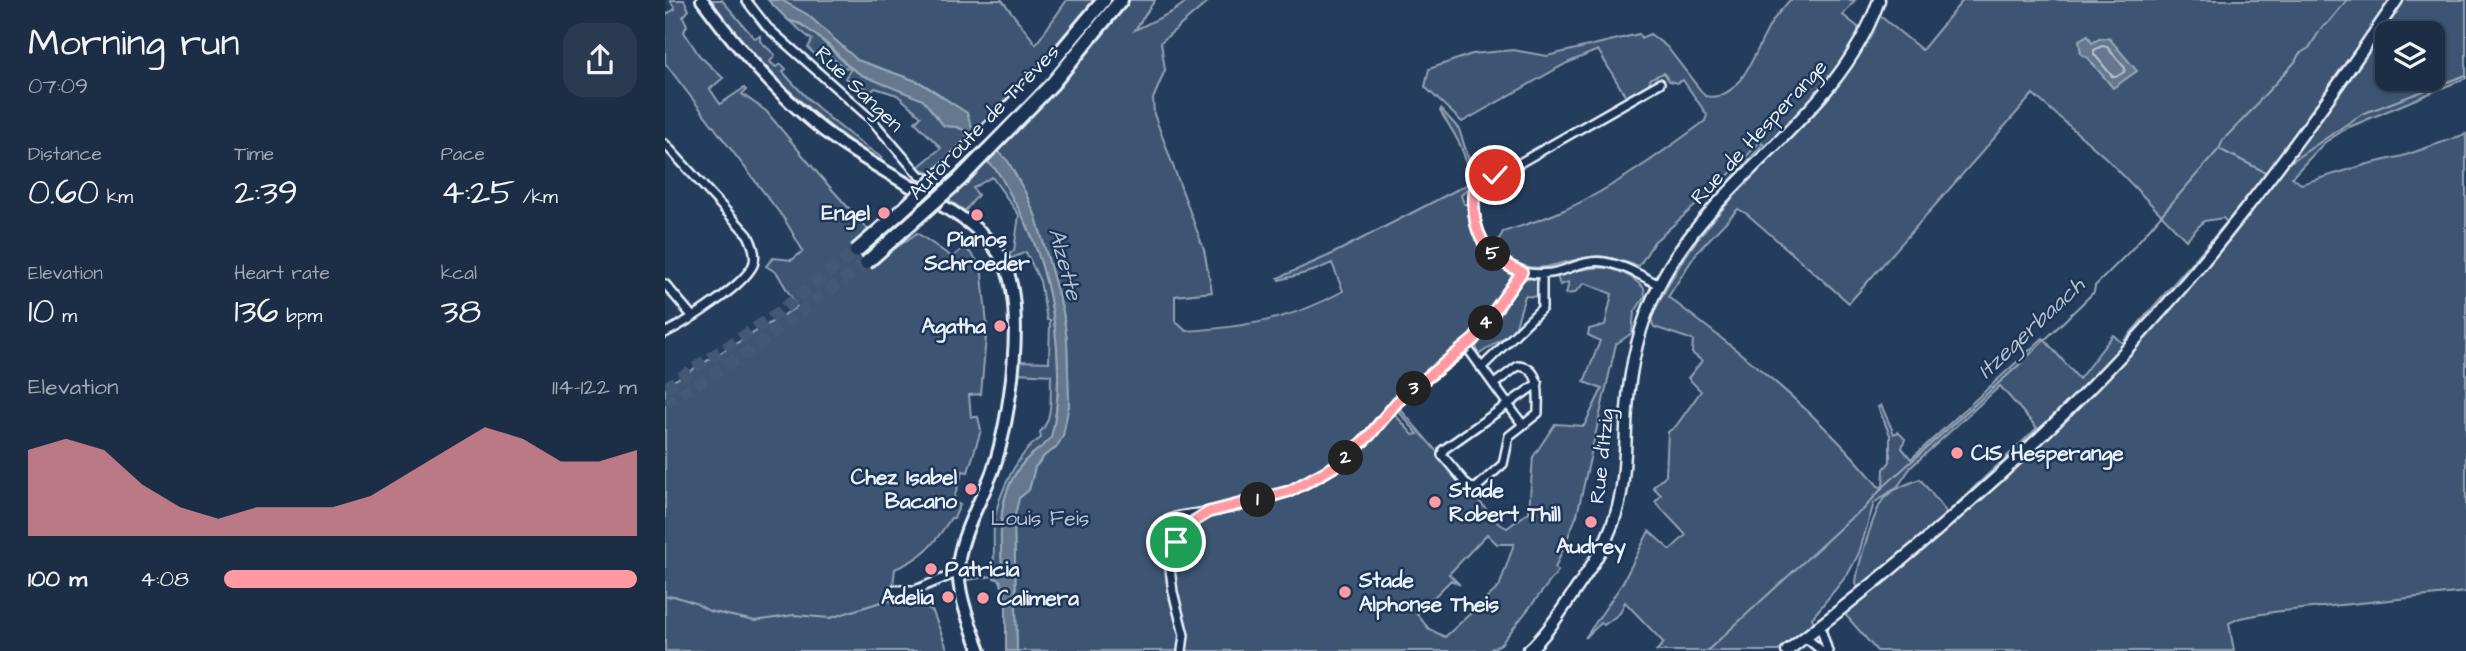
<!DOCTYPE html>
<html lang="en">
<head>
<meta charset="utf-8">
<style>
  :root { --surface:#1c2e46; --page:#293a51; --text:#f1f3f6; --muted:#a0a8b3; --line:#3a4a5f; --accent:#ff9aa2 }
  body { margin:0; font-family:"Architects Daughter",sans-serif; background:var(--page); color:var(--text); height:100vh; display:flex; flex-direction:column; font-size:26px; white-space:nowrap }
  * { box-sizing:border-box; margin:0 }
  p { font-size:23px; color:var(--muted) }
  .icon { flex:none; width:38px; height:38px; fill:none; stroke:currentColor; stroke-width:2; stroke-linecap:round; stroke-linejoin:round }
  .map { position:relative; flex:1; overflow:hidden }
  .drawer { display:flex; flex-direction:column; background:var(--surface); width:665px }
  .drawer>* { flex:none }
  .fabs { position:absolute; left:1710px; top:21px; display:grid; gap:14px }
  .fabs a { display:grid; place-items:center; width:70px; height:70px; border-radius:14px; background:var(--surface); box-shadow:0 2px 5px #0004,0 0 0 2px var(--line); font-size:35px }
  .pin { position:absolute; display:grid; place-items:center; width:60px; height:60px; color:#fff; margin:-30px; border:4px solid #fff; border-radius:50%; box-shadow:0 2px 7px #0007 }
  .km { position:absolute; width:35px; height:35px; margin:-18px; border-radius:50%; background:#222; color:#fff; font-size:19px; line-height:35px; text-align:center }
  .round { display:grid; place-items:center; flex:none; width:74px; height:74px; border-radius:21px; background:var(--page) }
  .overview { display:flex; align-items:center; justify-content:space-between; height:119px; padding:0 28px }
  h1 { font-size:38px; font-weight:600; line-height:52px }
  .figures { display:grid; grid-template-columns:repeat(3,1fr); gap:10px; height:119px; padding:7px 28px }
  .figures div { display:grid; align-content:center }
  .figures b { font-size:35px; font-weight:600 }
  .figures small { font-size:19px; font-weight:400 }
  .figures p { font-size:19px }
  .chart { height:196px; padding:14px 28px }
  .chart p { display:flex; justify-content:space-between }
  .chart svg { width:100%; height:126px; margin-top:7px; fill:var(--accent); opacity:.7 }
  ul { padding:0 28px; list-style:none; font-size:23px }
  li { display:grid; grid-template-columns:112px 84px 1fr; align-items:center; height:52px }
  li i { height:18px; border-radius:9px; background:var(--accent) }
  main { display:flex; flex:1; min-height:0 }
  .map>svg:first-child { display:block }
</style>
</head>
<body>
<main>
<section class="drawer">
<div class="overview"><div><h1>Morning run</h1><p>07:09</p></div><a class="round"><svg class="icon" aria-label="share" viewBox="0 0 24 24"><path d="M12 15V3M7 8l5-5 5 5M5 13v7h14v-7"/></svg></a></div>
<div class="figures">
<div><p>Distance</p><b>0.60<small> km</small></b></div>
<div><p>Time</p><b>2:39</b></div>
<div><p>Pace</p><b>4:25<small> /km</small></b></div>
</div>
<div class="figures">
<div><p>Elevation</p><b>10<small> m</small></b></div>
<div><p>Heart rate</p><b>136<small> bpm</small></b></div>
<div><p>kcal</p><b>38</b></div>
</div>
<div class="chart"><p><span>Elevation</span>114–122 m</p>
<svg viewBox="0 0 160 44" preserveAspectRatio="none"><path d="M0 44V14L10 10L20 14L30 26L40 34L50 38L60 34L70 34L80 34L90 30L100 22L110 14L120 6L130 10L140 18L150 18L160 14V44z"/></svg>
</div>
<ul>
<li><b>100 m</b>4:08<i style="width:100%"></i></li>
</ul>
</section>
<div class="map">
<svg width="1801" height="651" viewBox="0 0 1801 651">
  <rect width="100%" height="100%" fill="#253d5d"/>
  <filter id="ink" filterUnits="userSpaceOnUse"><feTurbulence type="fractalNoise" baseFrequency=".0143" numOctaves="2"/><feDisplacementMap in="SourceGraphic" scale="14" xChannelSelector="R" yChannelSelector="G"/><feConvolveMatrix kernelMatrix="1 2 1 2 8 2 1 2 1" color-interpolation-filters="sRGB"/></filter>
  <g filter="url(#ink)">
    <!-- green -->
    <path fill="#3e5472" stroke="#93a2b5" stroke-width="2" fill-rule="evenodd" d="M5 0H19L24 10 18 17 22 25 19 32 34 55 58 78 45 89 55 104 79 88 81 90 77 94 101 111 155 176 224 253 252 233 287 257 300 247 316 265 322 325 316 394 304 395 306 417H313L316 430 303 472 298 471 288 501 295 505 289 518H286C269 544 259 557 230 569 228 584 225 594 241 602L255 597 260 606 268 612 283 651H0V386L132 307 112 273 101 266 108 258 127 260 138 251 120 220 0 63V15L10 9Z
      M45 0H57L89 38 95 36V41L110 55 105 62 111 67 116 64 121 69 118 72C148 107 181 133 217 158L214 160C147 119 92 64 45 0Z
      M116 0H337L371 44 402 0H429L372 70 391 87 463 0H490L470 30 507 12 524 0H545L496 42 500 70 488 99 489 114 539 250 547 292 510 296V321L521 331C579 327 627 320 678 291L667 263 648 271 614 280 613 278 663 256 803 184C805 156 790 134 775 111L776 109 794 129 807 169H810V187L803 189 796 195 799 204H803C805 223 810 242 824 256 832 265 845 267 847 280L800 344 726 410 748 435 753 434 733 411 736 406V410L833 523 842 528 864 512 868 457 890 424 919 426 937 389 919 382 935 341 923 335 924 329 940 325 947 294 920 283 909 293 901 294 904 282 895 285 892 276C927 266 950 260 979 288L980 296 969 313 967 333 951 344 912 515 890 568 893 571 836 644 823 651H352L349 519 354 498 364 490 370 467 380 455 391 448 404 405 402 340 398 312 371 217 360 192 306 126 273 93 254 82 192 60 143 15ZM822 534 832 544H849L834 587 780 637 764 629 752 614 786 580 795 585 784 574Z
      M1125 0H1190L1178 15 1193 27V33L1201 32 1205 35 1214 15 1257 50 1298 0H1801V78L1682 128 1659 143 1627 177 1636 184 1703 164 1738 156 1801 134V592L1608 612 1575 618 1564 623 1569 651H1212L1178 612 1195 588 1191 585C1191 570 1210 507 1220 497 1229 488 1243 484 1255 479L1282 513 1372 428 1335 386 1246 467 1233 486 1209 503 1194 553 1183 574 1147 618 1149 623 1113 651H991L999 643 960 602 955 613 939 625 936 623 920 638 957 584 984 531 1005 550 1021 535 990 502 996 495 988 487 1001 475 1003 432 1011 426 1036 391 1023 378 1037 361 1027 353 1028 340 989 327 986 319C1012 262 1039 227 1082 183L1078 178 1063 189 1060 186 1098 144 1095 142 1056 183 989 242 974 266C958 262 942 254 926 257 881 263 871 282 829 248L838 232C859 225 880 219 899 210 947 189 998 152 1040 121L1042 115 1018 80 1012 83 1004 81 999 73 986 78 983 85 961 97 933 50 902 63 797 122 760 87 764 69 807 54 848 50 882 56 974 34 976 38 985 34 1002 47 1040 96C1077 104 1091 46 1107 22 1112 14 1119 7 1125 0ZM1722 33H1768V79H1722ZM1368 94 1442 159 1521 240 1539 221 1558 218 1562 222 1457 343 1448 335 1414 379 1378 338 1246 459 1237 448 1240 439 1233 432 1229 434 1216 405 1213 407 1225 435V462L1219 469 1218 487 1213 486C1153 412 1078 354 1003 297L1032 252 1073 209 1082 214 1184 303Z
      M123 20C157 29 169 61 197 75 216 84 242 87 259 100 266 107 273 118 279 126L292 127 299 130C305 149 319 157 332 171 338 179 343 190 348 199 386 259 404 369 386 438 378 448 366 453 358 463 332 495 335 530 337 568L328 574C330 558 328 541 329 524 332 497 352 452 376 438L375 432C389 419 385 392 386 375L352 373 353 361 384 362 385 320H382L375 281 361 252 345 259V253L349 251 354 215 327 177 308 188 313 195 300 211 276 195 280 186C274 170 264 173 252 168L276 148 250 122 256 116 232 95 210 88 207 91 180 78 186 69 178 67 162 53 156 60 143 48 147 40Z
      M864 277H873L876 282 874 297 860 296 848 335 840 337 813 355 811 344 855 283Z"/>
    <!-- water -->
    <path fill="#657890" stroke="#99a8ba" stroke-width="2" d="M103 0H116L143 15 192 60 254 82 302 113 306 126 343 161 360 192 371 217 398 312 402 340 404 405 398 436 391 448 380 455 370 467 364 490 354 498 349 519 352 651H341V601L335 580 329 578 328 574 337 568C335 530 332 495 358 463 366 453 378 448 386 438 404 369 386 259 348 199 343 190 338 179 332 171 319 157 305 149 299 130L292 127 279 126 258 100 197 75 181 64 165 46 136 24 123 20Z
      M1423 35 1427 43 1434 39 1444 38 1472 71 1448 88 1423 58 1416 54 1414 40Z"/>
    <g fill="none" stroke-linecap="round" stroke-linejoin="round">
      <!-- shore -->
      <path stroke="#b4c1ce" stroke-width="2" d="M1437 46 1442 47 1460 68 1459 72 1451 77 1447 76 1429 54V50Z"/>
      <!-- stream -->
      <path stroke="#99a8ba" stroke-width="2" d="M1554 149 1600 172
        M1627 161 1697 114 1801 75
        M302 580 328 576
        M0 597 9 596 30 603 44 611 90 621 129 615 165 618 216 602 238 600
        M1042 651 1186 518 1198 510 1218 487 1355 364 1429 292 1430 286 1465 251 1554 149 1558 140 1590 107 1593 102 1630 62 1634 54 1644 48 1657 27 1663 23 1682 0"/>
      <!-- highway-tunnel -->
      <path stroke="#425874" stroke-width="12" stroke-dasharray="12 6" stroke-linecap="butt" d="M0 388 109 316 191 251
        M0 404 81 353 201 263"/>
      <defs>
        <path id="street" d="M81 0 102 27 205 118 254 175 273 183 274 190 269 195
          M0 144 83 235C87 243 91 252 89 262 84 283 20 323 0 333
          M830 175a5 5 0 1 1 10 0a5 5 0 1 1-10 0Z
          M839 172 995 83
          M830 177 810 187C803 237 832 280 886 273 904 270 920 259 939 262 959 265 977 276 994 285
          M0 284 28 317
          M802 347C820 373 839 399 858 425L844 436 838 464 811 488 804 487 777 455 778 450 873 383
          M816 368 877 308V279
          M829 384 853 366C877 367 873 395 873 413L858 425
          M508 518 516 519 523 529 518 539C506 544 490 531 503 520 510 515 525 514 534 513 589 506 650 489 690 450 706 435 717 416 733 402 755 382 782 366 804 345 824 325 841 296 857 272
          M504 540 502 545 508 592 519 635 517 651
          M228 590H250L294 572
          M1155 626 1163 651
          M1140 637 1157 651"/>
        <path id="secondary" d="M863 651C879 637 891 619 903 601 926 568 949 535 956 493 961 465 960 437 962 409 965 366 974 325 993 287 1048 176 1173 119 1214 0
          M1122 651C1221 576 1315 497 1404 409 1529 286 1633 145 1732 0"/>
        <path id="primary" d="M37 0C76 53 123 107 177 144 205 163 234 179 263 197 291 214 318 228 336 257 363 302 345 421 328 470 318 497 298 530 294 559 290 589 305 624 315 651"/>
        <path id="highway" d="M376 75 439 0
          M387 84 456 0"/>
      </defs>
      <!-- street casing -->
      <use href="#street" stroke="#e8f1f8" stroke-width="12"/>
      <!-- secondary casing -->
      <use href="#secondary" stroke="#e8f1f8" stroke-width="15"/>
      <!-- primary casing -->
      <use href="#primary" stroke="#e8f1f8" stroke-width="16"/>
      <!-- highway casing -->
      <use href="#highway" stroke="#e8f1f8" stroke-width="18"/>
      <!-- street -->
      <use href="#street" stroke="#1d3557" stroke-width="7"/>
      <!-- secondary -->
      <use href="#secondary" stroke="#1d3557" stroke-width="10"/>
      <!-- primary -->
      <use href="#primary" stroke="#1d3557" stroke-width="10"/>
      <!-- highway -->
      <use href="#highway" stroke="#1d3557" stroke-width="12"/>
      <defs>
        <path id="highway-bridge" d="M191 251C256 195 317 137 376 75
          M201 263 294 180 387 84"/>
      </defs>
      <!-- highway-bridge casing -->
      <use href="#highway-bridge" stroke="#e8f1f8" stroke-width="18" stroke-linecap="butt"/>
      <!-- highway-bridge -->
      <use href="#highway-bridge" stroke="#1d3557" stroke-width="12"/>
    </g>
  </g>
  <g fill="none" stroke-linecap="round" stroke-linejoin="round" filter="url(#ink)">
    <defs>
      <path id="route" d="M511 542 521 537 526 523 544 512 625 491 672 465 705 435 732 402 809 339 857 272C818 256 804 229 810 187L821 183 830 175"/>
    </defs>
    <!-- route casing -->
    <use href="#route" stroke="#fff" stroke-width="14"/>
    <!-- route -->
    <use href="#route" stroke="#ff9aa2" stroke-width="9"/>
  </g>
  <!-- markers -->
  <g fill="#ff9aa2" stroke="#1d3557" stroke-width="2.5">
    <circle cx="219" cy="213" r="7"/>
    <circle cx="312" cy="215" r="7"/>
    <circle cx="335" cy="326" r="7"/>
    <circle cx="1292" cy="453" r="7"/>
    <circle cx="306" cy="489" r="7"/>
    <circle cx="770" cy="502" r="7"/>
    <circle cx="926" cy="522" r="7"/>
    <circle cx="266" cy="569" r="7"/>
    <circle cx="680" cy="592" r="7"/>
    <circle cx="283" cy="597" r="7"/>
    <circle cx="318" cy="598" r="7"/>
  </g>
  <g text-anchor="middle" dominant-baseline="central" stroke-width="5" stroke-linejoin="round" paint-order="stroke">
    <!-- street labels -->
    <g font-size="21" fill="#e8f1f8" stroke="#1d3557">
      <text transform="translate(194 89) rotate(44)">Rue Sangen</text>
      <text transform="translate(319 122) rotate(-46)">Autoroute de Trèves</text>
      <text transform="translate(1094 132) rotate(-47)">Rue de Hesperange</text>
      <text transform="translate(937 456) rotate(-84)">Rue d'Itzig</text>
    </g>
    <!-- poi labels -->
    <g font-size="21" font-weight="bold" fill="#e8f1f8" stroke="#1d3557" text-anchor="start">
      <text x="205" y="213" text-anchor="end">Engel</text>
      <text x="312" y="239" text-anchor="middle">Pianos<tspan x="312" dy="24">Schroeder</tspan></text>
      <text x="321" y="326" text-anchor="end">Agatha</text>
      <text x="1306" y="453">CIS Hesperange</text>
      <text x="292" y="477" text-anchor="end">Chez Isabel<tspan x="292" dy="24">Bacano</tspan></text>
      <text x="784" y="490">Stade<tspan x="784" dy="24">Robert Thill</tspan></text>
      <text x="926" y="546" text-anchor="middle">Audrey</text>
      <text x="280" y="569">Patricia</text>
      <text x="694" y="580">Stade<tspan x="694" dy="24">Alphonse Theis</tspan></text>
      <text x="269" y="597" text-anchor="end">Adelia</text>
      <text x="332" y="598">Calimera</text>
    </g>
    <!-- park labels -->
    <g font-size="21" fill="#b5c2d0" stroke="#1d3557">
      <text x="375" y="518">Louis Feis</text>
    </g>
    <!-- water labels -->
    <g font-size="23" font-style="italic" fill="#b4c1ce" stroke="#1d3557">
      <text transform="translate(400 264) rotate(75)">Alzette</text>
      <text transform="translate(1366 328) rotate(-43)">Itzegerbaach</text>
    </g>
  </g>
</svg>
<div class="fabs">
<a><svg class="icon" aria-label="layers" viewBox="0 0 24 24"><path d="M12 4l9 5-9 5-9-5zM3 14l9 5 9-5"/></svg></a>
</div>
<div class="pin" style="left:511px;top:542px;background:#1e9e55"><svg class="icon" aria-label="arrive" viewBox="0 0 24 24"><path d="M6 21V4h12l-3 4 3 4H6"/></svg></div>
<div class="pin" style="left:830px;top:175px;background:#d93025"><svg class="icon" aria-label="check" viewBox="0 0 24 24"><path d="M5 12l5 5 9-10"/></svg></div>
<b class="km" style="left:593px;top:500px">1</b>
<b class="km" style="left:681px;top:458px">2</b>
<b class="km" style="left:749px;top:389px">3</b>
<b class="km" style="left:821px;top:323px">4</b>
<b class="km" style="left:828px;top:254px">5</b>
</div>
</main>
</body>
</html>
